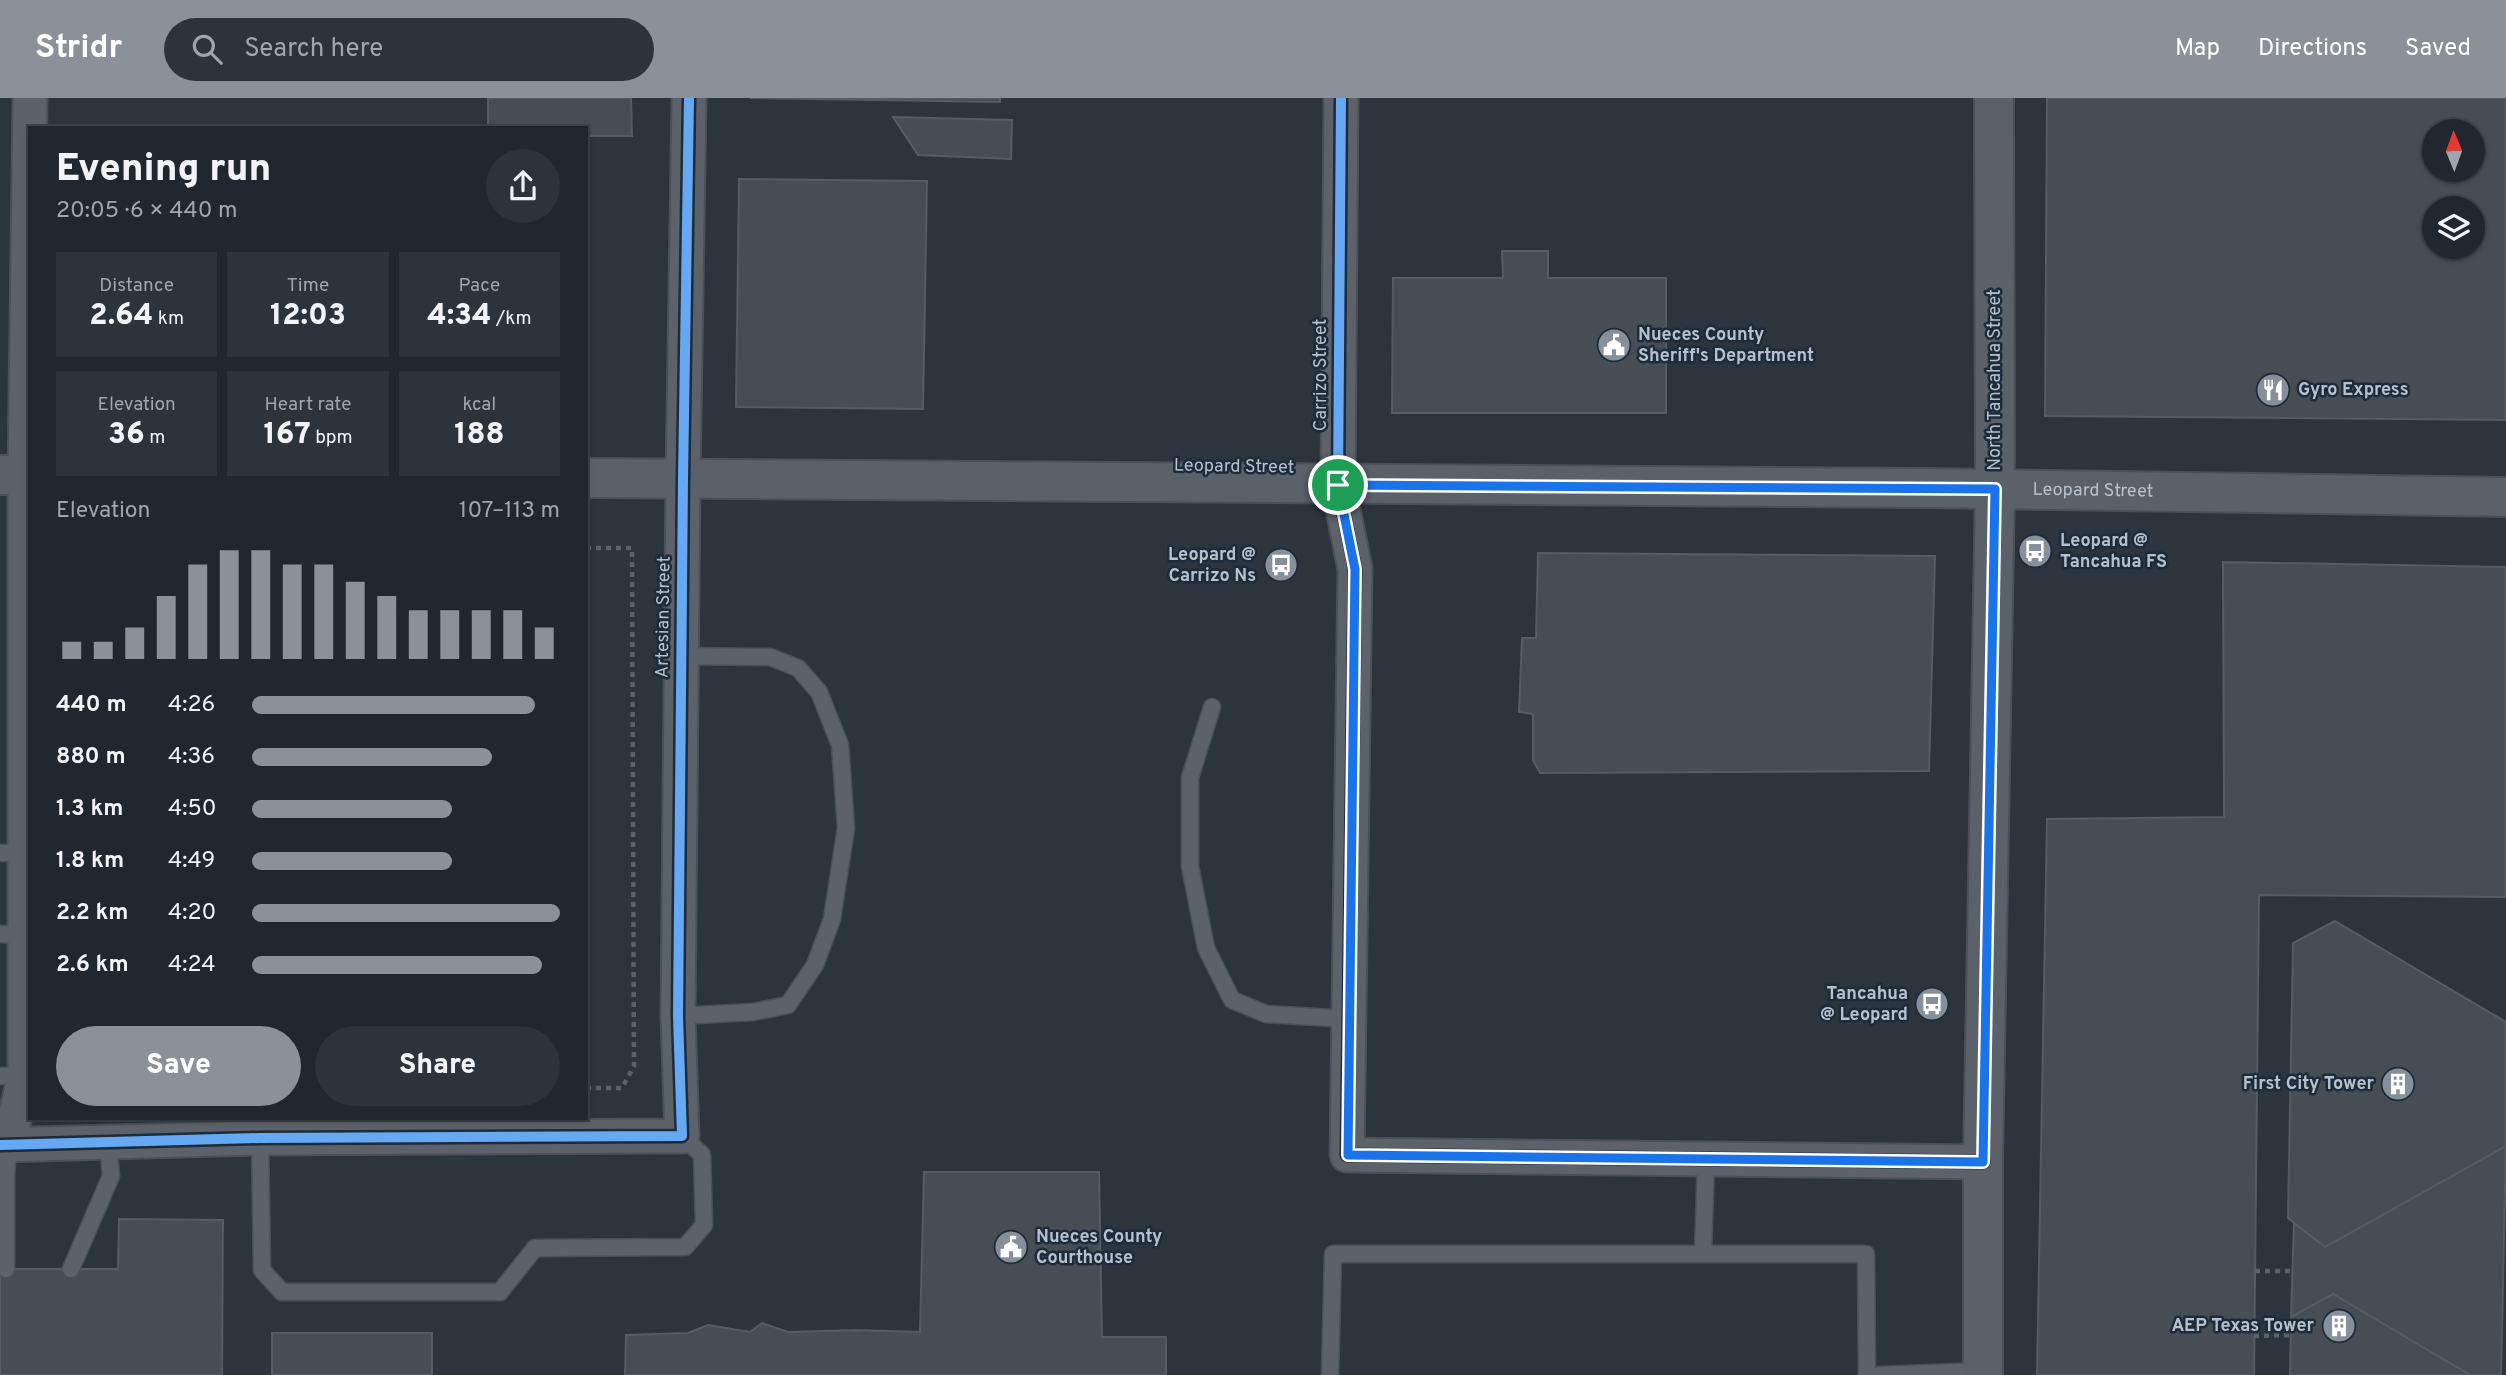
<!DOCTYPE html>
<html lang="en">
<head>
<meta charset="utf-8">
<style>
  :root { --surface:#21272e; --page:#2d333a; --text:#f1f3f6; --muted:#a2a5aa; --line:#3e444a; --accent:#8c9099 }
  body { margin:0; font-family:Overpass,sans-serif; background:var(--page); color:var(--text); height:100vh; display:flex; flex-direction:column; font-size:26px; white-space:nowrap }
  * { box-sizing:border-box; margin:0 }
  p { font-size:23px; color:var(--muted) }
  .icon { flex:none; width:38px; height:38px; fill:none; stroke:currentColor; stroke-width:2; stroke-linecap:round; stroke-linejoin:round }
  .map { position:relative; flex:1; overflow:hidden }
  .sheet { position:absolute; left:28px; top:28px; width:560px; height:994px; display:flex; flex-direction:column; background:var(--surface); border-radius:0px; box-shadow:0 2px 5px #0004,0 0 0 2px var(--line) }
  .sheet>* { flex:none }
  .needle { width:46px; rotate:359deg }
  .controls { position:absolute; left:2422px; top:21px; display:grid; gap:14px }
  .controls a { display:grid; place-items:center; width:63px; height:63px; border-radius:50%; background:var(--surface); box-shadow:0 2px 5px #0004,0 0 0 2px var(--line); font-size:35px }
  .pin { position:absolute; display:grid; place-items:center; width:60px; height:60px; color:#fff; margin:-30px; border:4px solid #fff; border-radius:50%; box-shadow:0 2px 7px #0007 }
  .round { display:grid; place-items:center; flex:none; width:74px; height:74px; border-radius:37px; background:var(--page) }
  .headline { display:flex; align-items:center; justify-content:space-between; height:119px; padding:0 28px }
  h1 { font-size:38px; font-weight:800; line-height:52px }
  .stats { display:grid; grid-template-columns:repeat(3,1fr); gap:10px; height:119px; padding:7px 28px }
  .stats div { display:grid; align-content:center; border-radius:0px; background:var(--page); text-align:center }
  .stats b { font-size:30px; font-weight:800 }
  .stats small { font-size:19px; font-weight:400 }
  .stats p { font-size:19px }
  .chart { height:196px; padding:14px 28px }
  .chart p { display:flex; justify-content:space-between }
  .chart svg { width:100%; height:126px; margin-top:7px; stroke:var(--accent); stroke-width:6 }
  .button { display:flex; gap:14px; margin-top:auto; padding:14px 28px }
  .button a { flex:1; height:80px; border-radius:42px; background:var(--accent); color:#fff; font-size:28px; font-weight:800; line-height:80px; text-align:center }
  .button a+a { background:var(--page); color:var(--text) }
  ul { padding:0 28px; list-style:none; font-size:23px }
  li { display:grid; grid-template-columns:112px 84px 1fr; align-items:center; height:52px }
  li i { height:18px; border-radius:9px; background:var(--accent) }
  header { display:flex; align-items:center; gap:42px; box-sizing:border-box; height:98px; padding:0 35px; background:var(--accent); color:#fff }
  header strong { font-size:33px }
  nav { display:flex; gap:38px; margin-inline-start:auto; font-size:24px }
  .search { width:490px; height:63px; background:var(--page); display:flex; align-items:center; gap:18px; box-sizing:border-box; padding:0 24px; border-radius:38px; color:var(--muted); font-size:26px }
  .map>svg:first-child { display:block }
</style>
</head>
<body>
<header>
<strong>Stridr</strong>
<div class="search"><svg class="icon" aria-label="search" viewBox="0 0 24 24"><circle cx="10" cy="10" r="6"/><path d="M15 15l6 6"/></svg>Search here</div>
<nav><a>Map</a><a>Directions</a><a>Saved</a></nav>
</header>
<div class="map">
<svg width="2506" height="1277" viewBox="0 0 2506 1277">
  <rect width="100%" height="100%" fill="#2c343d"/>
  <!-- building -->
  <path fill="#474d55" stroke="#545c65" stroke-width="2" fill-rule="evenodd" d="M488 0H631L632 38H586V30H488Z
    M750 0H1000V4Z
    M2047 0H2506V322L2045 318ZM2434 33H2473V72H2434ZM2434 110H2473V149H2434Z
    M893 19 1012 22 1011 61 918 57Z
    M739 81 927 83 923 311 736 309Z
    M1502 153H1548V180H1666V315H1392L1393 180H1503Z
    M1538 455 1935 458 1929 673 1540 675 1533 662V616L1519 614 1522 540H1536Z
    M2223 464 2506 469V799L2259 797 2254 1277H2037L2047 721 2224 719Z
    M2335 823 2506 924V1048L2325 1149 2288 1120 2293 845Z
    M2506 1048 2501 1277H2470L2333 1196 2291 1219 2294 1125 2325 1149Z
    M924 1074H1099L1102 1239H1166V1277H625L626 1237 688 1235 708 1227 750 1234 762 1225 788 1234 857 1232 920 1234Z
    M119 1121 223 1122 222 1277H0V1171H118Z
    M2333 1196 2470 1277H2290L2291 1219Z
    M272 1235H432V1277H272Z"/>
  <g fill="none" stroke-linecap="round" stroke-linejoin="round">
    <defs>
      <path id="lane" d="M1212 609 1190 680V768L1206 850 1232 902 1266 916 1349 921
        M0 755H24
        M0 836 25 837
        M678 918 753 914 788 907 815 867 832 821 846 730 840 647 819 594 798 570 770 559 681 558
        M0 978H25
        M260 1040 262 1172 282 1194H500L535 1150 685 1149 704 1127 702 1057 682 1038
        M1703 1156 1706 1061
        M6 1171V1079L8 1047
        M71 1171 111 1078 108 1044
        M1330 1277 1333 1156H1866L1867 1277
        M1880 1277 1983 1273"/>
      <path id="street" d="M1341 0 1338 387 1355 471 1347 1057 1983 1064
        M0 1047 260 1040 682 1038 678 918 683 381 689 0
        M8 1047 25 978V377L30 0"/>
      <g id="secondary">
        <path d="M0 377H30"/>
        <path id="s1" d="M586 380 1926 390 2506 399"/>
        <path d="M1983 1277V1064L1995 391 1994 0"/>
      </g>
    </defs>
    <!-- lane casing -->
    <use href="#lane" stroke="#4b5057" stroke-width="19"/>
    <!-- street casing -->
    <use href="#street" stroke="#4b5057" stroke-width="37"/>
    <!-- secondary casing -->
    <use href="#secondary" stroke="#4b5057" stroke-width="42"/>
    <!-- path -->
    <path stroke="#5a6268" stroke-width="4.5" stroke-dasharray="5 5" stroke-linecap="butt" d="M586 450H632L634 968 622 990H586
      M2255 1173H2293
      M2254 1238 2291 1237"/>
    <!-- lane -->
    <use href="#lane" stroke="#5d626a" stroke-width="16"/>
    <!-- street -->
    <use href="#street" stroke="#5d626a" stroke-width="33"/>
    <!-- secondary -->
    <use href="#secondary" stroke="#5b6168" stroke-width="38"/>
    <defs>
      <path id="cycleway" d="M1341 0 1338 387 1355 471 1347 1057 1983 1064
        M0 1047 260 1040 682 1038 678 918 683 381 689 0"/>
    </defs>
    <!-- cycleway casing -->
    <use href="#cycleway" stroke="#1d2b3a" stroke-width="15"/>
    <!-- cycleway -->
    <use href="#cycleway" stroke="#66a8f1" stroke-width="10"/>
  </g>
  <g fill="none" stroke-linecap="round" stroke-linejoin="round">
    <defs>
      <path id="route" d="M1338 387 1995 391 1983 1064 1348 1057 1355 471Z"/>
    </defs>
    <!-- route casing -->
    <use href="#route" stroke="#fff" stroke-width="14"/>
    <!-- route -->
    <use href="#route" stroke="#1a73e8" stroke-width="9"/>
  </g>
  <!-- icons -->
  <defs>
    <symbol id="civic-disc" viewBox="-11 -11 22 22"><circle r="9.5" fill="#86909b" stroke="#1d2b3a"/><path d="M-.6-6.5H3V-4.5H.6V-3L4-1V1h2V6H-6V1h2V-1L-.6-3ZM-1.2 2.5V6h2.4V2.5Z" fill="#fff"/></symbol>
    <symbol id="restaurant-disc" viewBox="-11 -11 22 22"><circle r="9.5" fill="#86909b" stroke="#1d2b3a"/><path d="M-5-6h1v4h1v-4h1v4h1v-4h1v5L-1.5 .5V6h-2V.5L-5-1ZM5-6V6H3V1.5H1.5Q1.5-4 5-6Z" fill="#fff"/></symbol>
    <symbol id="bus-disc" viewBox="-11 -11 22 22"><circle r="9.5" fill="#86909b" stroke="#1d2b3a"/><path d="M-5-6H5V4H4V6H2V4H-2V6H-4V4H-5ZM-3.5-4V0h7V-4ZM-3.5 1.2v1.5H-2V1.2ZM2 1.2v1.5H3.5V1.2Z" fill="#fff"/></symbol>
    <symbol id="building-disc" viewBox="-11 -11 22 22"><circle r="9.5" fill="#86909b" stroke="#1d2b3a"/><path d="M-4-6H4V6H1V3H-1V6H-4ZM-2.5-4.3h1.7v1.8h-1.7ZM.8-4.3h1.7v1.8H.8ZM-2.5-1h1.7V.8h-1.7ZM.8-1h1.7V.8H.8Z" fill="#fff"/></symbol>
  </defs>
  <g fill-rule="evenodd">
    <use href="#civic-disc" x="1595" y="228" width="38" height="38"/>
    <use href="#restaurant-disc" x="2254" y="273" width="38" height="38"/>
    <use href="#bus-disc" x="2016" y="434" width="38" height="38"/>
    <use href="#bus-disc" x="1262" y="448" width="38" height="38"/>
    <use href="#bus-disc" x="1913" y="887" width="38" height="38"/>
    <use href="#building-disc" x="2379" y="967" width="38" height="38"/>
    <use href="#civic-disc" x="992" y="1130" width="38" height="38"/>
    <use href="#building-disc" x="2320" y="1209" width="38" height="38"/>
  </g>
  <g text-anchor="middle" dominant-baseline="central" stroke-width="5" stroke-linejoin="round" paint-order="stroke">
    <!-- poi labels -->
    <g font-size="18" font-weight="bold" fill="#b6c1ce" stroke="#1d2b3a" text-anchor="start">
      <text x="1638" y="237">Nueces County<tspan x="1638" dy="21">Sheriff's Department</tspan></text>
      <text x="2298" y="292">Gyro Express</text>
      <text x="2060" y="443">Leopard @<tspan x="2060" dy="21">Tancahua FS</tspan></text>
      <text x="1256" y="457" text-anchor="end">Leopard @<tspan x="1256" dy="21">Carrizo Ns</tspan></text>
      <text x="1908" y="896" text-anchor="end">Tancahua<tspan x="1908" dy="21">@ Leopard</tspan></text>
      <text x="2374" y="986" text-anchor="end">First City Tower</text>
      <text x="1036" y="1139">Nueces County<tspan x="1036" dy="21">Courthouse</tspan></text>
      <text x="2314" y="1228" text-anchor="end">AEP Texas Tower</text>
    </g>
    <!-- street labels -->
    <g font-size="18" fill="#b6c1ce" stroke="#1d2b3a">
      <text transform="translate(1321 277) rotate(-90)">Carrizo Street</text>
      <text transform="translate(1995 282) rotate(-90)">North Tancahua Street</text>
      <text transform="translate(1234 369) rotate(1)">Leopard Street</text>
      <text stroke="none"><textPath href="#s1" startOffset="1507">Leopard Street</textPath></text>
      <text transform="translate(664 519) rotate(-89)">Artesian Street</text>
    </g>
  </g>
</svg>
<div class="controls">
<a><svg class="needle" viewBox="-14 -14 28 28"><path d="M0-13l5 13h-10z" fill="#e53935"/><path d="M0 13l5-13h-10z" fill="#a2a5aa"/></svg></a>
<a><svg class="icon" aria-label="layers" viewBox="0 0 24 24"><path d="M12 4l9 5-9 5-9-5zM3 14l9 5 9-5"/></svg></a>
</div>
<div class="pin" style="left:1338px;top:387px;background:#1e9e55"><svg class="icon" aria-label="arrive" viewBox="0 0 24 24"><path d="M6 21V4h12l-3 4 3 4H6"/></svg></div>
<section class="sheet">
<div class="headline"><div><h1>Evening run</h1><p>20:05 · 6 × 440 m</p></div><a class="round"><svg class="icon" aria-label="share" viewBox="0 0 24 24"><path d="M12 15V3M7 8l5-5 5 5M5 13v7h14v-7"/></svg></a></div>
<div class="stats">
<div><p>Distance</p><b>2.64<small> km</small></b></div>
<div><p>Time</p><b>12:03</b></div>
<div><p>Pace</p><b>4:34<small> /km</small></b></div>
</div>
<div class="stats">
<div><p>Elevation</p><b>36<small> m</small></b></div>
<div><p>Heart rate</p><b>167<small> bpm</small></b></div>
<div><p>kcal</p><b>188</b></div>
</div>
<div class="chart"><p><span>Elevation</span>107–113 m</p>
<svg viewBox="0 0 160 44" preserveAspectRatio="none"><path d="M5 44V38M15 44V38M25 44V33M35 44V22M45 44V11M55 44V6M65 44V6M75 44V11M85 44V11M95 44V17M105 44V22M115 44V27M125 44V27M135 44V27M145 44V27M155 44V33"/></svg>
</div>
<ul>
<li><b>440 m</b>4:26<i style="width:92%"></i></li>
<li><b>880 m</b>4:36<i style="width:78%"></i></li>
<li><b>1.3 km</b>4:50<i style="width:65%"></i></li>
<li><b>1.8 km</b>4:49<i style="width:65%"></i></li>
<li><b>2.2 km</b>4:20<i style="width:100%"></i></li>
<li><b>2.6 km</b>4:24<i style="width:94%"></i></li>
</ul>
<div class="button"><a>Save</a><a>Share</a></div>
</section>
</div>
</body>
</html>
